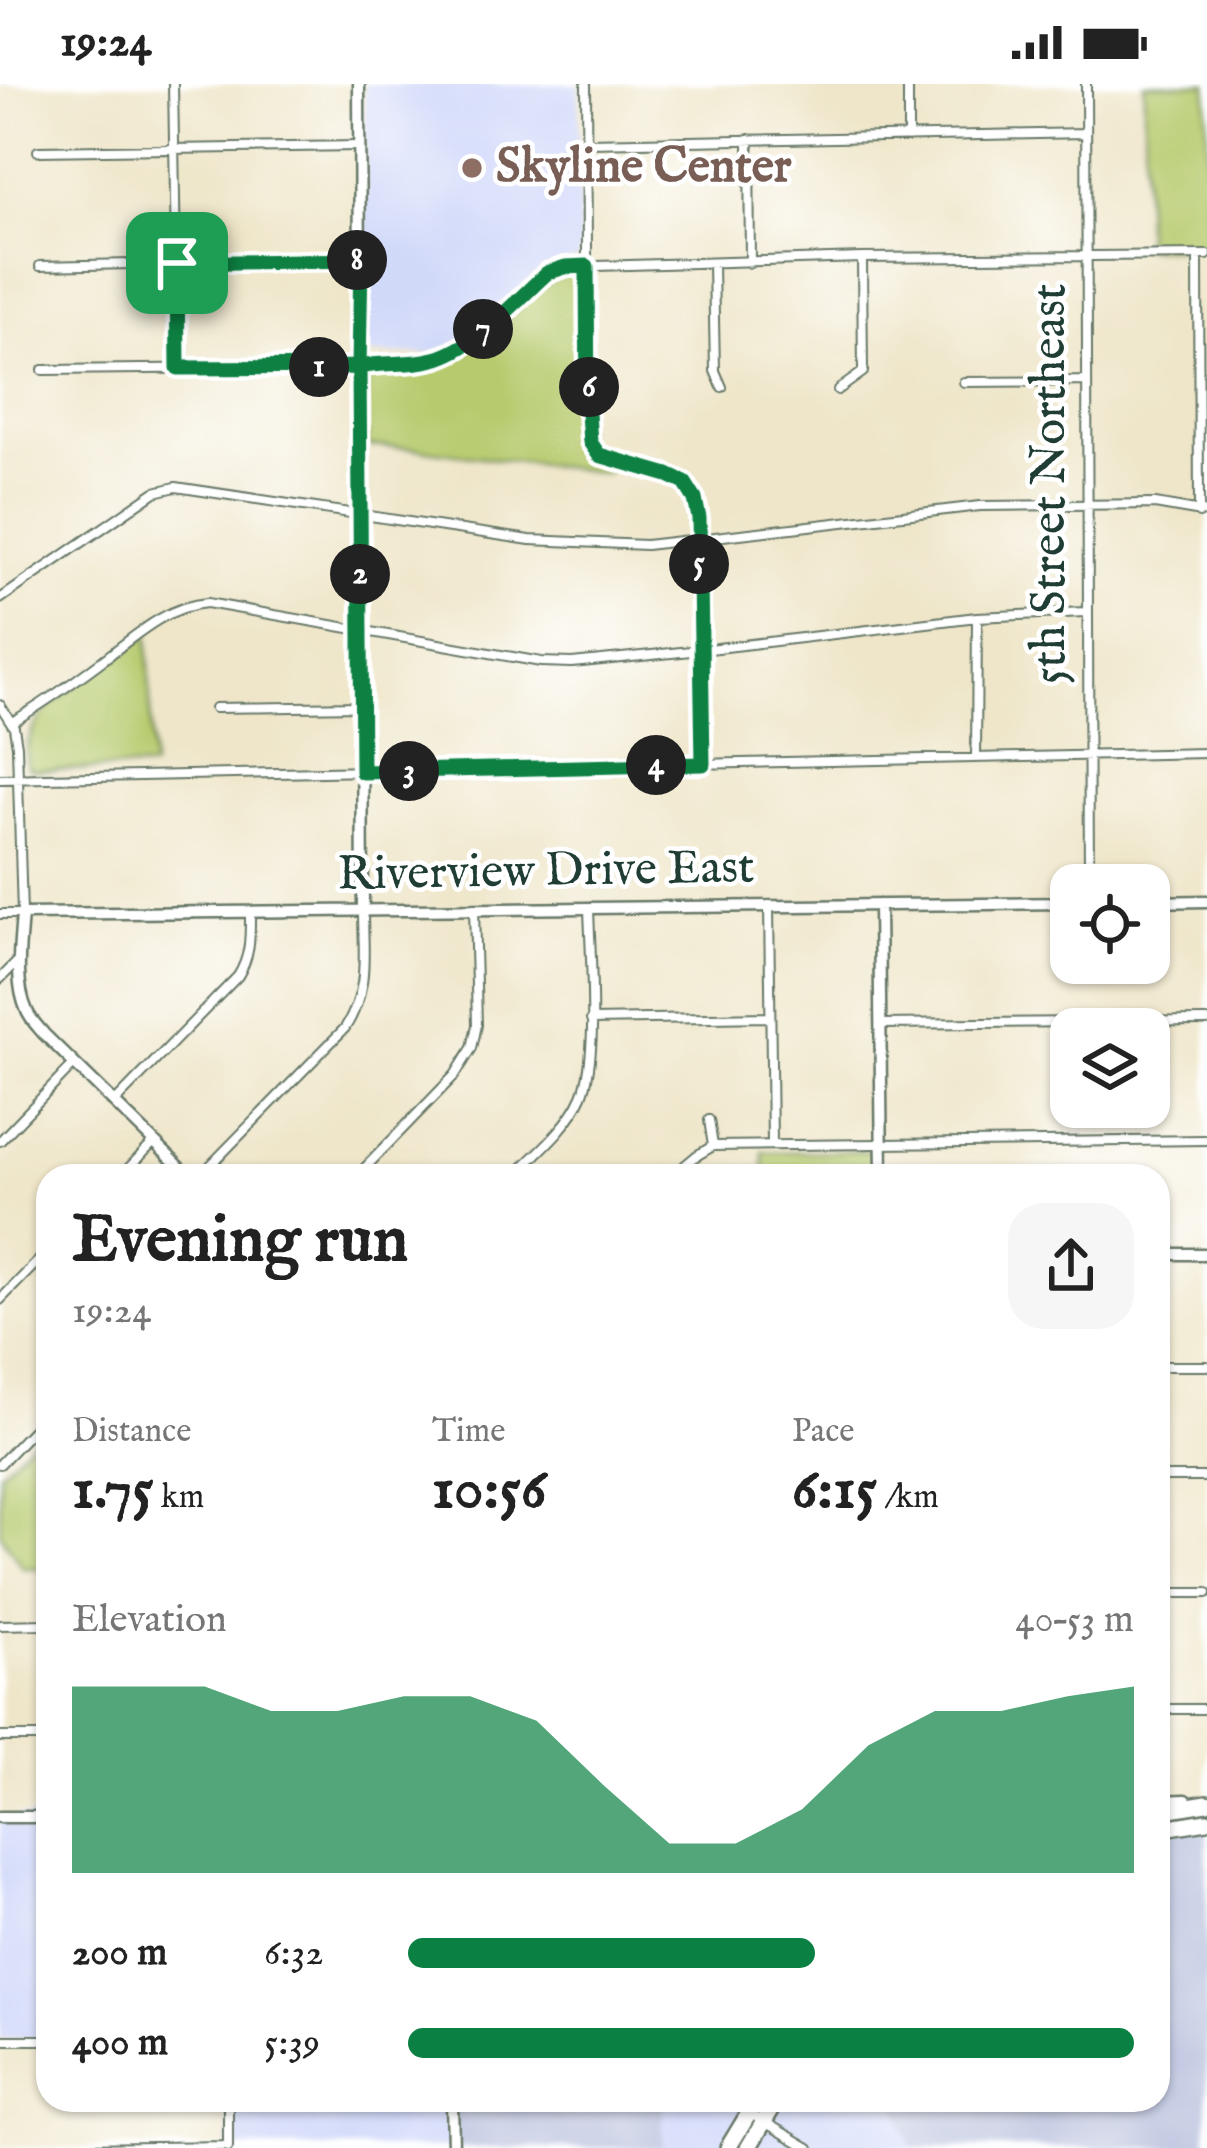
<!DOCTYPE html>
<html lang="en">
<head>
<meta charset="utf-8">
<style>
  :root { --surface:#fff; --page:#f6f6f6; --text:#222; --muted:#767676; --accent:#0b8043 }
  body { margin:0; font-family:"IM FELL English",serif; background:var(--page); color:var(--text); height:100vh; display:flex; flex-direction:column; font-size:45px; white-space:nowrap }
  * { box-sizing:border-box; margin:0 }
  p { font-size:39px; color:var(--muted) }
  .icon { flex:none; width:66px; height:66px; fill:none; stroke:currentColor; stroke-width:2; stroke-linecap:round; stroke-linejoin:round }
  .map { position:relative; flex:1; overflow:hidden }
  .drawer { position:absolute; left:36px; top:1080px; width:1134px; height:948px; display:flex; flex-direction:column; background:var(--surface); border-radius:36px; box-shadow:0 3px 9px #0004 }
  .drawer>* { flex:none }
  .fabs { position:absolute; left:1050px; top:780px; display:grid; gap:24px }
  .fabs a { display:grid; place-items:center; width:120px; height:120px; border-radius:24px; background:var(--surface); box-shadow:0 3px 9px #0004; font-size:60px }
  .pin { position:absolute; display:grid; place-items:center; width:102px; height:102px; color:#fff; margin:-51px; border-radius:24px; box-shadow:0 6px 18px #0006 }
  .km { position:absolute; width:60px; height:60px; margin:-30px; border-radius:50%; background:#222; color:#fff; font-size:33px; line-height:60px; text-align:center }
  .round { display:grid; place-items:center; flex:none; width:126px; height:126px; border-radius:36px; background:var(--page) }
  .summary { display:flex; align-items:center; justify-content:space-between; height:204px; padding:0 36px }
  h1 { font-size:66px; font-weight:700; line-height:90px }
  .stats { display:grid; grid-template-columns:repeat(3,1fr); gap:18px; height:204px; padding:12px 36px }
  .stats div { display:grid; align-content:center }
  .stats b { font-size:60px; font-weight:700 }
  .stats small { font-size:33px; font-weight:400 }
  .stats p { font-size:33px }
  .chart { height:336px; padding:24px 36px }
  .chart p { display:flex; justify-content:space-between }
  .chart svg { width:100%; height:216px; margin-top:12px; fill:var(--accent); opacity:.7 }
  ul { padding:0 36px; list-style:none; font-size:39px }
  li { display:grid; grid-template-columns:192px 144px 1fr; align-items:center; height:90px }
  li i { height:30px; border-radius:15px; background:var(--accent) }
  .status { display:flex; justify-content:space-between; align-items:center; height:84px; padding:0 60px; background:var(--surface); direction:ltr }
  .status svg { height:33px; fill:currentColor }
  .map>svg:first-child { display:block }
</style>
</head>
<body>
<div class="status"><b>19:24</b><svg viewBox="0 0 49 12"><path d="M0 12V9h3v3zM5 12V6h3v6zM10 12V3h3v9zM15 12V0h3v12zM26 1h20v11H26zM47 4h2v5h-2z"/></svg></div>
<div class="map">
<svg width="1207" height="2064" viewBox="0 0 1207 2064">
  <rect width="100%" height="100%" fill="#fff"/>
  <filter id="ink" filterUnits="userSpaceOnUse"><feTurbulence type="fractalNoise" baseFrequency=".00833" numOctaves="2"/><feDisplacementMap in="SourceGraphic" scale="24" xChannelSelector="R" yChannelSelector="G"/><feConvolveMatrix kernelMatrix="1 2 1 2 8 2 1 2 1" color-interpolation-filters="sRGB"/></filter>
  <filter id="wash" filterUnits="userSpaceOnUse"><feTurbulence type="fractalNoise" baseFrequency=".004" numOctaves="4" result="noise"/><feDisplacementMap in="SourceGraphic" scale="48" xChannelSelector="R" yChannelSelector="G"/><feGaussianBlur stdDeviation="2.7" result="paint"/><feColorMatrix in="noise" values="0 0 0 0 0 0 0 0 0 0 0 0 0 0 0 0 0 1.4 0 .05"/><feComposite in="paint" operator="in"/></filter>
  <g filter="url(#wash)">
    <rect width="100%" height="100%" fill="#efe6c9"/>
    <!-- built -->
    <path fill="#d1d9f9" d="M365 0H579L580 167 577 175 544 184 466 252 451 262 428 270 371 271 366 265Z
      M0 1733H48V1954L0 1955Z
      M663 2016H757L728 2064H663Z
      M777 2016H894L912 2064H748Z
      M452 2017 453 2064H228V2019Z"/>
    <!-- industrial -->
    <path fill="#bbc3de" d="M1207 1740V2064H912L894 2016H1158V1746Z
      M452 2016H663V2064H453Z"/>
    <!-- green -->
    <path fill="#b7cb6e" stroke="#6b8451" stroke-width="3" d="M1144 0H1207V164H1145Z
      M569 189 581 192 582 201 583 357 591 371 609 383 606 389 410 364 367 362 366 292 373 286C397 285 425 287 448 278 495 259 521 206 569 189Z
      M148 550 152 684 34 686 27 683C24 669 29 651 37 638 54 611 120 571 148 550Z
      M868 1067 874 1073V1092H764L763 1068Z
      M48 1340V1484H23L0 1449V1388Z"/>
  </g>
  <g filter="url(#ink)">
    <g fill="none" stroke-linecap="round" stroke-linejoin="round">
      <defs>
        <path id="street" d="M173 0 178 284
          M586 0 588 330C589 339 588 351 591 359 603 388 663 380 685 399 695 408 696 421 699 434L702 680
          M1086 0 1089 801
          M908 53V0
          M749 55 750 179
          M588 59 1085 49
          M38 67 359 62
          M1198 171 1199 429
          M713 180 715 287 722 303
          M40 182 361 175
          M43 286 359 283C384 277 410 282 434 275 474 264 517 216 547 189L564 183 862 174 1207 171
          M964 298 1087 297
          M838 306 863 288 862 174
          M0 515 155 408 176 403 530 456 646 461 980 422 1155 420 1207 429
          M0 621 14 643 17 662 22 830H0
          M215 624 361 622
          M12 638C43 620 71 600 99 579 132 555 165 522 207 519L541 578 572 579 701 566 977 533 1086 528
          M976 674 977 533
          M0 695 1207 669
          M769 821 772 1060
          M0 895 18 877
          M591 936 768 933
          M880 940 1207 937
          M114 1019 238 892C251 871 250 853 250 828
          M709 1036 713 1062
          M0 1057 74 980
          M121 1092 154 1058
          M200 1092 345 944C370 905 363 870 363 826
          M357 1092 455 991 472 964 477 941 474 824
          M514 1092C538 1068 568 1044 582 1012 599 972 590 870 589 823
          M672 1092 696 1072 713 1062 1207 1056
          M0 1216 48 1167
          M1158 1282H1207
          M0 1380 48 1330
          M1158 1393H1207
          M1158 1509H1207
          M0 1541 48 1540
          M1158 1625H1207
          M0 1653H48
          M0 1956H48
          M749 2029 809 2064
          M228 2063V2016
          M81 2064 228 2062"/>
        <path id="secondary" d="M359 0 363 826
          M1149 818 1207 817
          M879 821 882 1092
          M189 1092 44 950C38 943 30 935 27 927 14 898 20 860 22 830L1071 819
          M1158 1170H1207
          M1158 1717 1186 1716
          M0 1733H48
          M452 2016 453 2064"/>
        <path id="highway" d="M1158 1727 1207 1719
          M1158 1745 1207 1737
          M728 2064 757 2016
          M748 2064 777 2016"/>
      </defs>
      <!-- street casing -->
      <use href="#street" stroke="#687868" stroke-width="12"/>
      <!-- secondary casing -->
      <use href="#secondary" stroke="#687868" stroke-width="15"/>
      <!-- highway casing -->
      <use href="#highway" stroke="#687868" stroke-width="20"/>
      <!-- street -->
      <use href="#street" stroke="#fff" stroke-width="8"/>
      <!-- secondary -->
      <use href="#secondary" stroke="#fff" stroke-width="10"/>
      <!-- highway -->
      <use href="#highway" stroke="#fff" stroke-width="15"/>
    </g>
  </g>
  <g fill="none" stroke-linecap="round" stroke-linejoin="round" filter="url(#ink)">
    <defs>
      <path id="route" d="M177 179 178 284 359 283 362 688 703 680 699 434 695 415 685 399 668 391 599 371 590 358 588 330 587 182 565 183 547 189C517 216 474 265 434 275 410 282 384 277 359 283L361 176 177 179"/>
    </defs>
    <!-- route casing -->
    <use href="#route" stroke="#fff" stroke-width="24"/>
    <!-- route -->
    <use href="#route" stroke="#0b8043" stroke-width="15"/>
  </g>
  <!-- markers -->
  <circle fill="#8d6e63" stroke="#fff" stroke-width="4.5" cx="472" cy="84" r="12"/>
  <g text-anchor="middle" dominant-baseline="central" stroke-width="9" stroke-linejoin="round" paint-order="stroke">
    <!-- education labels -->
    <g font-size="48" font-weight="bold" fill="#785e54" stroke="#fff" text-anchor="start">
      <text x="496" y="84">Skyline Center</text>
    </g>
    <!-- street labels -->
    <g font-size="48" fill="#1f3d34" stroke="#fff">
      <text transform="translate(1051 400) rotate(-90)">5th Street Northeast</text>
      <text transform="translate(546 788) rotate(-1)">Riverview Drive East</text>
    </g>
  </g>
</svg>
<div class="fabs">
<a><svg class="icon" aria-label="locate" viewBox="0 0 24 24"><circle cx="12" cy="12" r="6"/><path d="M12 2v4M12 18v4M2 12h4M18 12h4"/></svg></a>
<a><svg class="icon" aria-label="layers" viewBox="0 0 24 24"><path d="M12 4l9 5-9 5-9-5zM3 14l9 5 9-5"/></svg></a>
</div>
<div class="pin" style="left:177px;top:179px;background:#1e9e55"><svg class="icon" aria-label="arrive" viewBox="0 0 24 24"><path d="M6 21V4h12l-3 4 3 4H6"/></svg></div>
<b class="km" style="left:319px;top:283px">1</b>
<b class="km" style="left:360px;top:490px">2</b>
<b class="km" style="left:409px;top:687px">3</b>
<b class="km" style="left:656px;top:681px">4</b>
<b class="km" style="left:699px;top:480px">5</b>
<b class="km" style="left:589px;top:303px">6</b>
<b class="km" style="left:483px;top:245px">7</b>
<b class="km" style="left:357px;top:176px">8</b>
<section class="drawer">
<div class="summary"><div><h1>Evening run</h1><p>19:24</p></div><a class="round"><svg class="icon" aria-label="share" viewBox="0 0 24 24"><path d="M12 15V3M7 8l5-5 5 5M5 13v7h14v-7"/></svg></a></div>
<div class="stats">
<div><p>Distance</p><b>1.75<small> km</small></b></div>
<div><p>Time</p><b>10:56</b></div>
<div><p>Pace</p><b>6:15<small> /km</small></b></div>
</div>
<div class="chart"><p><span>Elevation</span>40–53 m</p>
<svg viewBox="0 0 160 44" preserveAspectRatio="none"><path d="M0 44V6L10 6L20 6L30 11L40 11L50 8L60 8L70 13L80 26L90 38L100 38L110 31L120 18L130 11L140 11L150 8L160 6V44z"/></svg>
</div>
<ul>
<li><b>200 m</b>6:32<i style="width:56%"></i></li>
<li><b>400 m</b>5:39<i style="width:100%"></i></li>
</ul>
</section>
</div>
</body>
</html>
